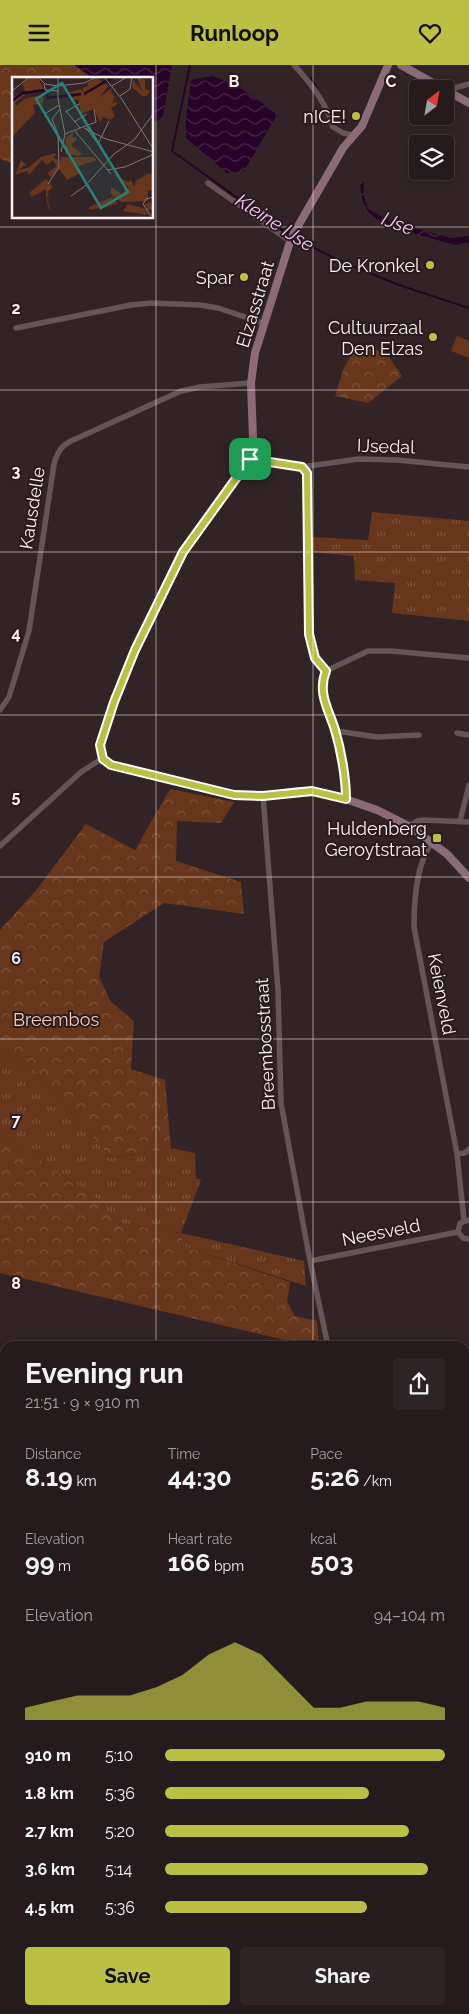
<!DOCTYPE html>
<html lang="en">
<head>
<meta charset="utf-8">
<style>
  :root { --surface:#261b1c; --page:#2e2425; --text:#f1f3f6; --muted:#a4a1a3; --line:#42393b; --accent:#bbc044 }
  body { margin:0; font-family:Raleway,sans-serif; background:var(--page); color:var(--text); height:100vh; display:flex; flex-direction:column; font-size:19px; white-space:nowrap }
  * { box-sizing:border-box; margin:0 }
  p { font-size:16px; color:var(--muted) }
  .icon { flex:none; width:28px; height:28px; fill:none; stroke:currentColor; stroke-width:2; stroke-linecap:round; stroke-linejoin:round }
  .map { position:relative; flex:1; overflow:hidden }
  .panel { position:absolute; left:0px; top:1276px; width:470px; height:674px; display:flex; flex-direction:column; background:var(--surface); border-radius:15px 15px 0 0; box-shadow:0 2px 8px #0003,0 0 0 1px var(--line) }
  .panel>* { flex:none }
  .needle { width:32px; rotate:31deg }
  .fabs { position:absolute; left:409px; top:15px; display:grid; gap:10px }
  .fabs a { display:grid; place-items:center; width:45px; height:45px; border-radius:5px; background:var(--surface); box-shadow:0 2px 8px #0003,0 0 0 1px var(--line); font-size:25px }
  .pin { position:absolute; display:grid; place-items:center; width:42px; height:42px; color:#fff; margin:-21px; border-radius:10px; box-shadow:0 2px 8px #0006 }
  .round { display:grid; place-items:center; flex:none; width:52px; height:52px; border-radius:5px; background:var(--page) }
  .headline { display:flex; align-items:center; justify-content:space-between; height:85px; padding:0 25px }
  h1 { font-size:28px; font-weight:700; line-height:38px }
  .metrics { display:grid; grid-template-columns:repeat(3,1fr); gap:8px; height:85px; padding:5px 25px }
  .metrics div { display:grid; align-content:center }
  .metrics b { font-size:25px; font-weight:700 }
  .metrics small { font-size:14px; font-weight:400 }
  .metrics p { font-size:14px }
  .chart { height:140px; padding:10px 25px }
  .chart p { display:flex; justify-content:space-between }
  .chart svg { width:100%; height:90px; margin-top:5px; fill:var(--accent); opacity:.7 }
  .button { display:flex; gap:10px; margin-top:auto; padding:10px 25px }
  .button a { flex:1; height:58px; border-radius:5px; background:var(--accent); color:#111; font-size:20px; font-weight:700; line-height:58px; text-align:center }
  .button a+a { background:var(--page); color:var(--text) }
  ul { padding:0 25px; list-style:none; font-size:16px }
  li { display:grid; grid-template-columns:80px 60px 1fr; align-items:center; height:38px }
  li i { height:12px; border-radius:6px; background:var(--accent) }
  header { display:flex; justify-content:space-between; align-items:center; height:65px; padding:0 25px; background:var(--accent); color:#111; font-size:22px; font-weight:700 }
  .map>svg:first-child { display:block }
</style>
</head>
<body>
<header><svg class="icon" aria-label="menu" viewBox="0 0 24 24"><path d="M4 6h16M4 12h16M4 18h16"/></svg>Runloop<svg class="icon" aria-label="heart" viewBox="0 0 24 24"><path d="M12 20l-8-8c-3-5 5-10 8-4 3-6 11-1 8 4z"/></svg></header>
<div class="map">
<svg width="469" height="1949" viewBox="0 0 469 1949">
  <defs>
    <pattern id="grass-tufts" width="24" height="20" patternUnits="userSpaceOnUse" patternTransform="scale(1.25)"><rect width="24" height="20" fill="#68361a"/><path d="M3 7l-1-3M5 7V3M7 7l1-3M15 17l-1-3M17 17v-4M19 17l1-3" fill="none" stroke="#7e543c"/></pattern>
    <pattern id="forest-crowns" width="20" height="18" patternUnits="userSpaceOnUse" patternTransform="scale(1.25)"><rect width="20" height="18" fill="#68361a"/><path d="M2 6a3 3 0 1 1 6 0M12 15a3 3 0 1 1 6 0" fill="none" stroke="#7e543c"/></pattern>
    <pattern id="water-waves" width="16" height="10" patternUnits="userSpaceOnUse" patternTransform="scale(1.25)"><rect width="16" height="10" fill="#270229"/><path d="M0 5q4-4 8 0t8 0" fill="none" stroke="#472748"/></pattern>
  </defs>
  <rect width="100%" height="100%" fill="#322426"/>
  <!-- grass -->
  <path fill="url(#grass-tufts)" d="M372 447 469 456V556L392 548 395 518 355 515 354 491 313 487 312 472 368 475Z
    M0 989 35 1006 111 1093 171 1083 195 1088 196 1113 201 1115 181 1168 304 1196 306 1221 182 1181 181 1168 117 1158 100 1136 0 1067Z"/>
  <!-- forest -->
  <path fill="url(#forest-crowns)" d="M0 0H74L93 14H14V99L0 94Z
    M367 281 387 289 402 311 368 338 335 331 343 305 353 286Z
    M170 724 234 737 221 758 177 756 176 796 241 817 244 849 164 838 104 877 99 912 111 937 134 956 131 1004 165 1015 171 1083 111 1093 35 1006 0 989V865L37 824 86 759 135 785Z
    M0 1067 100 1136 117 1158 181 1168 183 1181 290 1217 287 1237 295 1251 317 1256 319 1281H310L0 1208Z
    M465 1681 469 1688V1754L465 1745Z
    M0 1865H5V1945H246L247 1949H25L0 1946Z
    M469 1925V1949H276L274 1945H465V1928Z"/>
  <!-- pitch -->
  <path fill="#68361a" d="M457 271 469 276V293L451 286Z"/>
  <!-- water -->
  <path fill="url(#water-waves)" d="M75 0H172L163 51 157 56 153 55 152 14H94Z
    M212 11 235 19 275 47 276 52 244 106 227 108 186 73V53L191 15Z
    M364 117C364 124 363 132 366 137 371 150 391 155 402 160L401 164C373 154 362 150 360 118Z
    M407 161 451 173 469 171V178L455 180 405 166Z"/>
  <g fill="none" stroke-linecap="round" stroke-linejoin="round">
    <!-- stream -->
    <path stroke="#270229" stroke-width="2" d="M190 0 172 86 289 170
      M311 13 317 24
      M293 173 343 197 399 220 469 243"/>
    <!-- street -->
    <path stroke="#665557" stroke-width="5.5" d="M294 0C310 17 327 39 333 62L343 68 353 70
      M448 25 469 19
      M208 118 291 177
      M16 263 131 240 151 238 200 240 218 243 263 258
      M250 393 302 402 358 394 397 395 469 402
      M302 402 307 409 308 435 309 569 315 593 326 606
      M326 606 368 586H391L469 593
      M326 606C317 628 329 645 335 665 341 685 346 713 346 734
      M0 645 9 632 29 566 54 399C57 388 61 381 71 376L181 326 200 322 251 318
      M336 666 377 672 419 670
      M457 668 469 670
      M263 731 278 925 281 1038 310 1196 328 1281
      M460 756 469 720
      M409 761 417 756 423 755 469 757
      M432 777C416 800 414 835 414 862L457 1089 464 1155
      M0 781 81 707 103 693
      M457 1089 465 1088 469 1084
      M469 1155 460 1158 458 1167 463 1173 469 1174
      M310 1196 458 1167
      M465 1380 469 1379
      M0 1520 5 1518
      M465 1527 469 1528"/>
    <!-- secondary -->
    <path stroke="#8c6b78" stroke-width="8" d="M388 0 362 61 343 83 294 168 289 180 255 288 251 318 253 374 250 393 183 487 135 585 114 637 100 680 103 693 111 700 234 730 263 731 300 726H312L337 731 377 745 409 761 447 789 469 813
      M401 0 469 38"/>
  </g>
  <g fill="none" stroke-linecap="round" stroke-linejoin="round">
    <defs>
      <path id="route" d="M250 394 302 402 307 408 309 569 315 593 326 606C317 628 329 645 335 665 341 685 346 713 346 734L312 726 263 731 234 730 111 700 103 694 100 680 114 637 135 585 183 487Z"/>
    </defs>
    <!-- route casing -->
    <use href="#route" stroke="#fff" stroke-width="10"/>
    <!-- route -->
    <use href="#route" stroke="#bbc044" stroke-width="6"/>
  </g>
  <!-- grid -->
  <path fill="none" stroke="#fbf1f2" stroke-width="1" stroke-opacity="0.55" d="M156 0V1281M313 0V1281M0 162H469M0 325H469M0 487H469M0 650H469M0 812H469M0 974H469M0 1137H469M0 1299H5M465 1299H469M0 1462H5M465 1462H469M0 1624H5M465 1624H469M0 1787H5M465 1787H469M156 1945V1949M313 1945V1949"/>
  <!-- markers -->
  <g fill="#bbc044" stroke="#281a1d" stroke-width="2">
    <circle cx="356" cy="51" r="5"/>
    <circle cx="430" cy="200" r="5"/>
    <circle cx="244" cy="212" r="5"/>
    <circle cx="433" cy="272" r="5"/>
    <rect x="432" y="768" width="10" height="10" rx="2.5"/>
  </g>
  <g text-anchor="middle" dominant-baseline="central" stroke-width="4" stroke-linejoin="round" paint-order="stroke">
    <!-- poi labels -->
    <g font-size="18" fill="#fbf1f2" stroke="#281a1d" text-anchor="end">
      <text x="346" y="51">nICE!</text>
      <text x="420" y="200">De Kronkel</text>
      <text x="234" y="212">Spar</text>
      <text x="423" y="262">Cultuurzaal<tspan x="423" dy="21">Den Elzas</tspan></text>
      <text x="427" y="763">Huldenberg<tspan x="427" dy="21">Geroytstraat</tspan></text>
    </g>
    <!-- street labels -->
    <g font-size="18" fill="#fbf1f2" stroke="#281a1d">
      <text transform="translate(255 239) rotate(-73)">Elzasstraat</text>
      <text transform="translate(386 381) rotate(2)">IJsedal</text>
      <text transform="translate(32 443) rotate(-81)">Kausdelle</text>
      <text transform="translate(442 929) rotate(79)">Keienveld</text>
      <text transform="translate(265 979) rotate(-93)">Breembosstraat</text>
      <text transform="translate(381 1167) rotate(-11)">Neesveld</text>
    </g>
    <!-- park labels -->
    <g font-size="18" fill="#f3d0be" stroke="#281a1d">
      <text x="56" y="954">Breembos</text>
    </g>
    <!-- water labels -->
    <g font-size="19" font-style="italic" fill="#fcc6fd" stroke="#281a1d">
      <text transform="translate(275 157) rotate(33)">Kleine IJse</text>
      <text transform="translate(398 158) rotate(21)">IJse</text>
    </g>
  </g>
  <!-- overview -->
  <g transform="translate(12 12)">
    <rect width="141" height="141" fill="#322426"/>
    <path d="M18 0 26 1 32 12 14 15 10 7ZM44 76 42 81 46 83 47 91 39 100 35 96 45 89 41 83 35 88 30 83 17 98 15 94 3 98 9 83 14 88 6 93 16 91 29 80ZM34 102 41 110 35 115 37 118 35 120 38 132 37 133 34 120V112L20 120 17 116Z" fill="#68361a"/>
    <path d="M125 0 133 3V12L138 14 135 19H130L120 10 121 3 130 14ZM85 1 96 9 88 20 100 11 99 15 103 20 100 27 104 24 105 28 99 31 103 39 98 43 91 40 88 45 82 32 69 37 66 22 61 24V20L68 18 56 16 68 12 72 15 70 11 76 9 75 6ZM11 16 13 18 3 26 4 29 14 21 25 19 32 20 31 26 21 28 23 36 0 60V21ZM62 55 60 60 66 61 59 68 70 77 67 79 53 77 54 61ZM49 80H81L85 83 64 90 65 95 72 94 55 103 47 92ZM137 96 141 98V114L136 113V124L109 125 99 117V110L110 117 116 110 101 97 116 105 119 103 122 110 124 104ZM100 120 106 127 78 133 77 130ZM139 125 141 132 135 134 137 138 111 134 116 127 133 132 136 130 132 128Z" fill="#68361a"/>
    <path fill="none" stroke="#270229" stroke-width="2.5" d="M34 14 36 21 69 17M72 17 101 0M0 24 11 16 33 13"/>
    <path fill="none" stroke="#827678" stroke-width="1" d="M26 0 33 7 46 9 72 6 85 0M46 0V22L53 57 84 45 82 32M92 0 109 21 142 73M32 7 33 13 46 14M100 9 115 0M0 14 17 0M108 19 118 12 120 0M54 34 68 51M53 35 67 27M34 36 47 28M62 45 75 37M72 51 94 62 142 75M74 51 89 71M63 54 99 97M86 67 97 44M49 75 53 57M95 93 113 90 142 77M36 107 47 90 46 57 40 42 48 32M59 119 73 109 102 77 122 63 142 36M139 139 131 127 134 122 142 120"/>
    <path fill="#27827b" fill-opacity="0.15" stroke="#27827b" stroke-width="2.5" d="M50 6 116 115 89 131 24 22Z"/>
    <rect width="141" height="141" fill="none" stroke="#fbf1f2" stroke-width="2.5"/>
  </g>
  <g font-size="16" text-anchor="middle" font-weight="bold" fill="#fbf1f2" stroke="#281a1d" stroke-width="4" stroke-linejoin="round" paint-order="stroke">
    <text x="234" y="22">B</text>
    <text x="391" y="22">C</text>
    <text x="16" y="249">2</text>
    <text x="16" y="412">3</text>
    <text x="16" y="574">4</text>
    <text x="16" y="737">5</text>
    <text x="16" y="899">6</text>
    <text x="16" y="1061">7</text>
    <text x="16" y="1224">8</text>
  </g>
</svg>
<div class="fabs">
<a><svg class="needle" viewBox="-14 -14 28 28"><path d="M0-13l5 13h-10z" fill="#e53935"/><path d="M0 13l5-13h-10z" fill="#a4a1a3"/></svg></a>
<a><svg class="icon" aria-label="layers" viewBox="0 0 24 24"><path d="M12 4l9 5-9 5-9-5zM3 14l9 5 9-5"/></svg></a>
</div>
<div class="pin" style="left:250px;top:394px;background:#1e9e55"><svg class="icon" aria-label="arrive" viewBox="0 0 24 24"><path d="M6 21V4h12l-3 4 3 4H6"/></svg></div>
<section class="panel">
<div class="headline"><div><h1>Evening run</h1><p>21:51 · 9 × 910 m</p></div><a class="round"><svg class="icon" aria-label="share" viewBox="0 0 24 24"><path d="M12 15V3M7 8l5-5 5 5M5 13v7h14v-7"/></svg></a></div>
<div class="metrics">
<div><p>Distance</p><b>8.19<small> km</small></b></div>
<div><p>Time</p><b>44:30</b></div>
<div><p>Pace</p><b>5:26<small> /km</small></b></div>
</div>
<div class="metrics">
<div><p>Elevation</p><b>99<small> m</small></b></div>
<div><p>Heart rate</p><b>166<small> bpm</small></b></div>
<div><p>kcal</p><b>503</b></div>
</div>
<div class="chart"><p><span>Elevation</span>94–104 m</p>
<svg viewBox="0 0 160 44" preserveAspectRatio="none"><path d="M0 44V38L10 35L20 32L30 32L40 32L50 28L60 22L70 12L80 6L90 12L100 25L110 38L120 38L130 35L140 35L150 35L160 38V44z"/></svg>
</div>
<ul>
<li><b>910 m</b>5:10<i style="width:100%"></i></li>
<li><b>1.8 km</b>5:36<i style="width:73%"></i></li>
<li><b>2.7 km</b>5:20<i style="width:87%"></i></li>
<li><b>3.6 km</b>5:14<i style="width:94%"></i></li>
<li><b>4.5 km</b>5:36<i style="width:72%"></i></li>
</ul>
<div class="button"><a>Save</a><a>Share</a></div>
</section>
</div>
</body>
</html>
